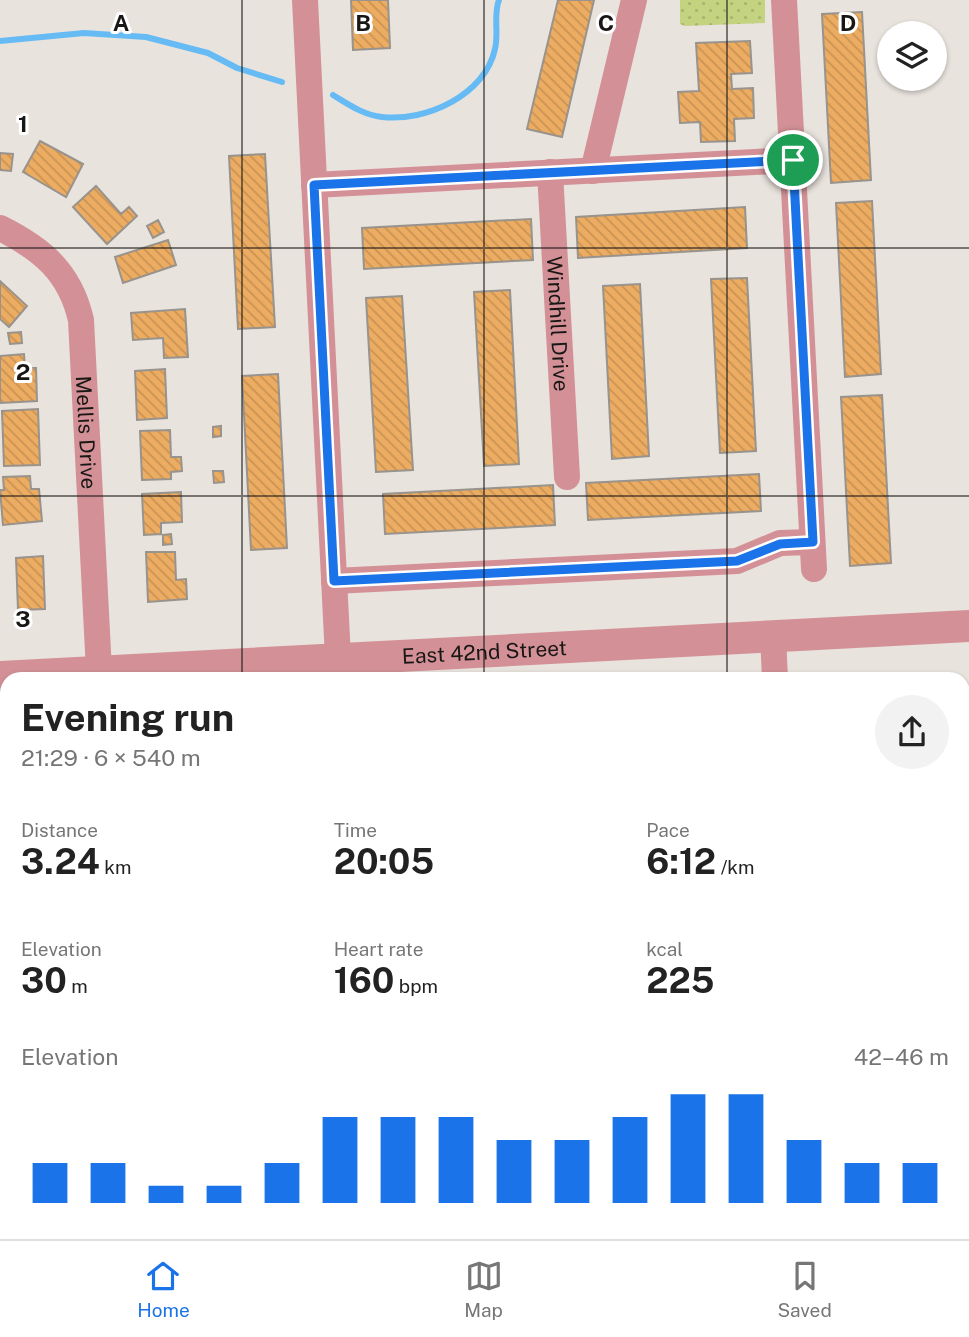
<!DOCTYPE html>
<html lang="en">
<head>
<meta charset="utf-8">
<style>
  :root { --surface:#fff; --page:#f2f2f2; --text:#222; --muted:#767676; --line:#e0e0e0; --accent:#1a73e8 }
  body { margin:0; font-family:"Public Sans",sans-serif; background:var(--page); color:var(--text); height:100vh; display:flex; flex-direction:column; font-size:26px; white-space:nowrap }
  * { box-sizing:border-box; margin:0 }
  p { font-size:23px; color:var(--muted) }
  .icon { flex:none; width:38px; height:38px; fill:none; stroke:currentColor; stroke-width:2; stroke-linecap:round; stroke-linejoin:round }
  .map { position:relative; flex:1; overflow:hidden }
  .side { position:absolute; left:0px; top:672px; width:970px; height:567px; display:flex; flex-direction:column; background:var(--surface); border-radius:21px 21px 0 0; box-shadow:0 2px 5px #0004 }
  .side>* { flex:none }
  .fabs { position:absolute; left:877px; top:21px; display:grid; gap:14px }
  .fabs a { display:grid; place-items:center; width:70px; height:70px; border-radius:50%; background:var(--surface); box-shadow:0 2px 5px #0004; font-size:35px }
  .pin { position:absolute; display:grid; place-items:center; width:60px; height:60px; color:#fff; margin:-30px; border:4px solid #fff; border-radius:50%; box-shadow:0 2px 7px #0007 }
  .round { display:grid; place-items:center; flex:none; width:74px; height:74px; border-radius:37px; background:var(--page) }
  .headline { display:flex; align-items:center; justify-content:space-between; height:119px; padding:0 21px }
  h1 { font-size:38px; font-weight:700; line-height:52px }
  .stats { display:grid; grid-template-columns:repeat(3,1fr); gap:10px; height:119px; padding:7px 21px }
  .stats div { display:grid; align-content:center }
  .stats b { font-size:35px; font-weight:700 }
  .stats small { font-size:19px; font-weight:400 }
  .stats p { font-size:19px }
  .chart { height:196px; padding:14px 21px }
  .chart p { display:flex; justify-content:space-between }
  .chart svg { width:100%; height:126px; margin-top:7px; stroke:var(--accent); stroke-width:6 }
  .menu { display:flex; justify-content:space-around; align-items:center; height:98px; border-top:2px solid var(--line); background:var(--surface); font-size:19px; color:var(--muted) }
  .menu a { display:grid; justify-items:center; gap:4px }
  .menu .active { color:var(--accent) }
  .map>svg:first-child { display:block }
</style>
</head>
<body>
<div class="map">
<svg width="969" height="1239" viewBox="0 0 969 1239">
  <defs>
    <pattern id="park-dots" width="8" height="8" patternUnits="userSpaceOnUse" patternTransform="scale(1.75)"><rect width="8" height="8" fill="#c4d380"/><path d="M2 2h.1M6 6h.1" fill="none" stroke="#a8b46e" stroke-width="1.8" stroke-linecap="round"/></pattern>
    <pattern id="building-back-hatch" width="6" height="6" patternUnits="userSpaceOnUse" patternTransform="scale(1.75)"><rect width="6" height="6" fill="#ecac62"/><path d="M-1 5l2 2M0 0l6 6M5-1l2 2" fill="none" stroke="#ca9354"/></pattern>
  </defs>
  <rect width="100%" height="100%" fill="#e9e3dd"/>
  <!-- park -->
  <path fill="url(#park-dots)" d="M680 0H765V23L685 26 680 24Z"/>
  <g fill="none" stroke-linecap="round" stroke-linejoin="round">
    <!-- stream -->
    <path stroke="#66bbf5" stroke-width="6" d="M0 41 84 33 146 37 208 53 237 68 282 82
      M333 95C348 104 363 115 382 117 426 122 485 95 495 49 499 33 493 15 499 0"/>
  </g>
  <!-- building -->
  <path fill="url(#building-back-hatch)" stroke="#98938d" stroke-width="2" d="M351 0H388L390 48 353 50Z
    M558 0H594L562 137 527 129Z
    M862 12 871 180 831 183 822 14Z
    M750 41 752 73 731 74 732 89 753 88 754 118 734 119 735 141 701 142 700 122 680 123 678 92 699 91 696 43Z
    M40 141 83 164 66 197 23 172Z
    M0 153 13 154 11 171 0 170Z
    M265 154 275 327 238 329 229 156Z
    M96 186 121 214 129 207 137 216 107 244 73 207Z
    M872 201 881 374 845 377 836 203Z
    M745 207 747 248 578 258 576 217Z
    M531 219 533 260 364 269 362 228Z
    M158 220 164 232 153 238 147 226Z
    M168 240 176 265 123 283 115 257Z
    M747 278 756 451 720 453 711 279Z
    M0 281 27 306 9 327 0 319Z
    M640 284 649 456 612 459 603 286Z
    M510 290 519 464 484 466 474 292Z
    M402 296 413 470 376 472 366 298Z
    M185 309 188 357 164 358 163 338 133 340 131 313Z
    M21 332 22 343 10 344 8 333Z
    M24 354 25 368H36L37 401 0 403V356Z
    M165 369 167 418 137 420 135 371Z
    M278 374 287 548 251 550 242 376Z
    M882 395 891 563 850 566 841 397Z
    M38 409 40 465 4 466 2 411Z
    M221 426V436L213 437V427Z
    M170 430 171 457H181L182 471 171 472V479L142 480 140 431Z
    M213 471H223L224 482 214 483Z
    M759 474 761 511 588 520 586 483Z
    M30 476 31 489H39L42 521 3 525 0 490H4L3 477Z
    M553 485 555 525 385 534 383 494Z
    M181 492 182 522 161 523V534L144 535 142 494Z
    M171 534 172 544 163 545V535Z
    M146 552H175L176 580 186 579 187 599 148 602Z
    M43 556 45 609 18 610 16 558Z
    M0 736H7V771H0Z
    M7 842V921L0 937V858Z
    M969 985V1017L962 1019V987Z
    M0 1074H3L6 1095H0Z
    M962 1076 969 1077V1108L962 1107Z
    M962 1184H969V1239H945V1232H962Z
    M7 1196V1229H0V1197Z
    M859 1232H889V1239H859Z"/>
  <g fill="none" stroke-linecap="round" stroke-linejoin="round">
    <!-- service -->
    <path stroke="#d39197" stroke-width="12" d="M962 1156 969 1157"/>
    <!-- minor -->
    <g stroke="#d39197" stroke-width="26">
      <path d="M305 0 338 658"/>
      <path d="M784 0 814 569"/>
      <path d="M593 171 634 0"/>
      <path id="s1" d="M550 172 567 477"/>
      <path d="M314 185 793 160"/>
      <path id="s2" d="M0 228C42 249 70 272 81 320L99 671"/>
      <path d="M334 581 737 561 780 543 812 542"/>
      <path d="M773 636 775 679"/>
      <path d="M962 933 969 932"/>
      <path d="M0 1144 7 1143"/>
      <path d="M803 1232V1239"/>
    </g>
    <!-- tertiary -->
    <path stroke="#d39197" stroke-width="32" id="s3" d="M0 677 969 626"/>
  </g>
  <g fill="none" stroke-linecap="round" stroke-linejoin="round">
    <defs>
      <path id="route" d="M793 160 813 542 780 544 737 561 334 581 314 185Z"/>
    </defs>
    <!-- route casing -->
    <use href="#route" stroke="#fff" stroke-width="14"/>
    <!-- route -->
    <use href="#route" stroke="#1a73e8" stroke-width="9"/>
  </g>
  <!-- grid -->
  <path fill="none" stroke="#191715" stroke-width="2" stroke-opacity="0.55" d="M242 0V679M484 0V679M727 0V679M0 248H969M0 496H969M0 743H7M962 743H969M0 991H7M962 991H969M242 1232V1239M484 1232V1239M727 1232V1239"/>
  <g text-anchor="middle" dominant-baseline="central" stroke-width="6" stroke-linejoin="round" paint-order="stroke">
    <!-- street labels -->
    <g font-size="21" fill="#191715" stroke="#fff">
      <text stroke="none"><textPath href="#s1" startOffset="152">Windhill Drive</textPath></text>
      <text stroke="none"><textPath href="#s2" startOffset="240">Mellis Drive</textPath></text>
      <text stroke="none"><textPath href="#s3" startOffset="485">East 42nd Street</textPath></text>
    </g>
  </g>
  <g font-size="23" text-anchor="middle" font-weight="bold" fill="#191715" stroke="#fff" stroke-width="6" stroke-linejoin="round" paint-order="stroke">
    <text x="121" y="31">A</text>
    <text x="363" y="31">B</text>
    <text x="606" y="31">C</text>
    <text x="848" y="31">D</text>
    <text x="23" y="132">1</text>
    <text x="23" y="380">2</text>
    <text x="23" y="627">3</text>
  </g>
</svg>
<div class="fabs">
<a><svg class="icon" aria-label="layers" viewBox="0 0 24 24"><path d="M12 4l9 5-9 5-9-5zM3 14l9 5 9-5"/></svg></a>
</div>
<div class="pin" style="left:793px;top:160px;background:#1e9e55"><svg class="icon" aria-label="arrive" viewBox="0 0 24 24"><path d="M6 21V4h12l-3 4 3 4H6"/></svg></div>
<section class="side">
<div class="headline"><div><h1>Evening run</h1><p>21:29 · 6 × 540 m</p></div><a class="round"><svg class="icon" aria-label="share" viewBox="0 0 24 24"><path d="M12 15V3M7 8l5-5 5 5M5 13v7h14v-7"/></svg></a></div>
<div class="stats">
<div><p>Distance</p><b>3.24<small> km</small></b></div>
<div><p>Time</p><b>20:05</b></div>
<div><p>Pace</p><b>6:12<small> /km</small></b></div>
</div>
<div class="stats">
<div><p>Elevation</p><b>30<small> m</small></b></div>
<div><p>Heart rate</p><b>160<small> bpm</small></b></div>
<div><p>kcal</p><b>225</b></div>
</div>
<div class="chart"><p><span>Elevation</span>42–46 m</p>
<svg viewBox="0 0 160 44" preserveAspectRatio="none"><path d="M5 44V30M15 44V30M25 44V38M35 44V38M45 44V30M55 44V14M65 44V14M75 44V14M85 44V22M95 44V22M105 44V14M115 44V6M125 44V6M135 44V22M145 44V30M155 44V30"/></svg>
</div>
</section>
</div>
<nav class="menu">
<a class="active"><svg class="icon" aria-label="home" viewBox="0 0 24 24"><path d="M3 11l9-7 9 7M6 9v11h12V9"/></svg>Home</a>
<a><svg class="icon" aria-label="map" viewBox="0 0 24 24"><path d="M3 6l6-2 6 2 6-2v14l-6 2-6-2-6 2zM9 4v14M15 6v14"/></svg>Map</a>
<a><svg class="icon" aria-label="saved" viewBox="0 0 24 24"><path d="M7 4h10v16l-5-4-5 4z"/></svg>Saved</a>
</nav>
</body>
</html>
